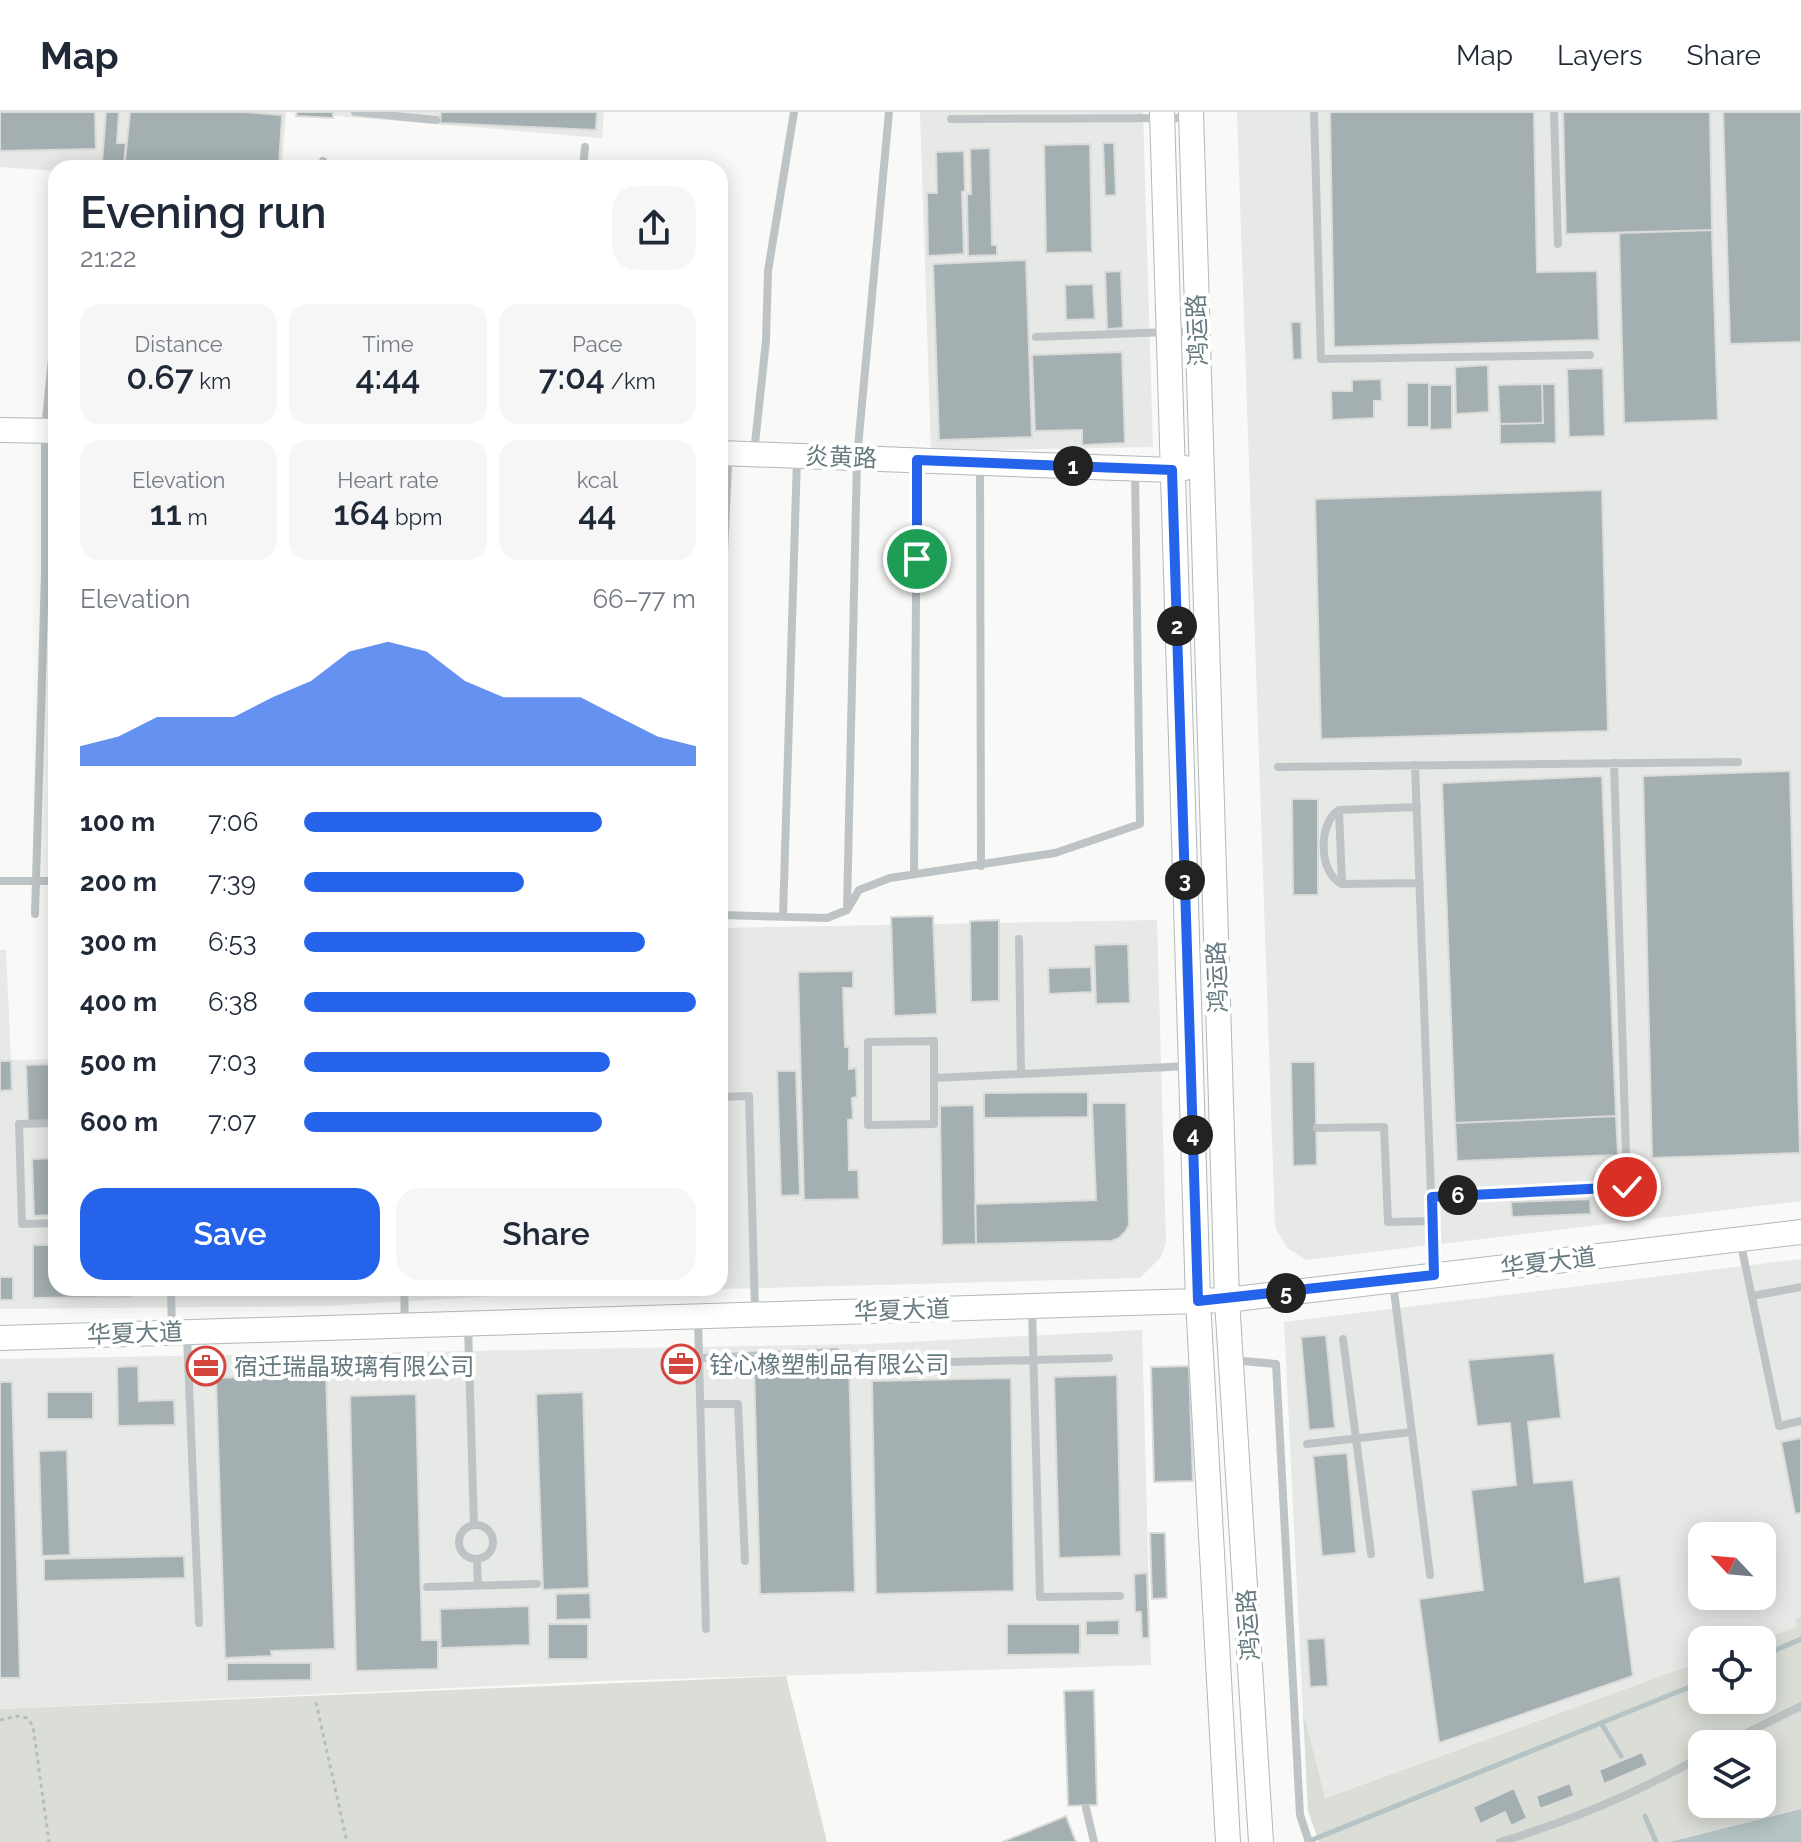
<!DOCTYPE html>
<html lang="en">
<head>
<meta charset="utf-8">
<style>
  :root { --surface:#fff; --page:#f6f6f7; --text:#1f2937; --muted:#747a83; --line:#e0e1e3; --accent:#2563eb }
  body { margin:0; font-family:Raleway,"Noto Sans SC",sans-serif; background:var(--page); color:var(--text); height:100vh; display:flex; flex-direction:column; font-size:30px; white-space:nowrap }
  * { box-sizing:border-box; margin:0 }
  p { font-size:26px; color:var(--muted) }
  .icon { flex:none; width:44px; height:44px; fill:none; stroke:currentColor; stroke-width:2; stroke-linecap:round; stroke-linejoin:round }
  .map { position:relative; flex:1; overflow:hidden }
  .side { position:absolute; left:48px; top:48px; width:680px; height:1136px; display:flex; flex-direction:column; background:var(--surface); border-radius:24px; box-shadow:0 4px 20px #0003 }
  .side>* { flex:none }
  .needle { width:52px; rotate:296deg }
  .controls { position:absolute; left:1688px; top:1410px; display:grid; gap:16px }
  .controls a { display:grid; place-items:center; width:88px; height:88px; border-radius:16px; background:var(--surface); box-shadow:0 4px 20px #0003; font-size:40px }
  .pin { position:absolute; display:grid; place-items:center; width:68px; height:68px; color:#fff; margin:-34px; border:4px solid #fff; border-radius:50%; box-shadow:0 2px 8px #0007 }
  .km { position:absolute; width:40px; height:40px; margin:-20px; border-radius:50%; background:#222; color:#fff; font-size:22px; line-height:40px; text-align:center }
  .round { display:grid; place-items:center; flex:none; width:84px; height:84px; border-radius:24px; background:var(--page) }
  .head { display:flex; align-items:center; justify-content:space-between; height:136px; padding:0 32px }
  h1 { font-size:44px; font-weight:600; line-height:60px }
  .stats { display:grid; grid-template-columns:repeat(3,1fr); gap:12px; height:136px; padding:8px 32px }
  .stats div { display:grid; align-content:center; border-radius:20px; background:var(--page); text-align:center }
  .stats b { font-size:34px; font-weight:600 }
  .stats small { font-size:22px; font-weight:400 }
  .stats p { font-size:22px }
  .chart { height:224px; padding:16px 32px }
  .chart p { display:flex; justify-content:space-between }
  .chart svg { width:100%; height:144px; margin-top:8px; fill:var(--accent); opacity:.7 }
  .cta { display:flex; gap:16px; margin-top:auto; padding:16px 32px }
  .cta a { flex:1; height:92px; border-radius:24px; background:var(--accent); color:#fff; font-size:32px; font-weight:600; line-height:92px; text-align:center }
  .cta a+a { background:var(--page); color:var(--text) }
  ul { padding:0 32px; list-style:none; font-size:26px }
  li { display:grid; grid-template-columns:128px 96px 1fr; align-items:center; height:60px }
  li i { height:20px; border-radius:10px; background:var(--accent) }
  header { display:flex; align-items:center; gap:48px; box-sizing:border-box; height:112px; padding:0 40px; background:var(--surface); border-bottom:2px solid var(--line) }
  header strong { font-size:38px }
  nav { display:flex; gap:44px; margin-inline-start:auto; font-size:28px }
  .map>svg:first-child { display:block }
</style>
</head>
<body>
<header>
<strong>Map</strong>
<nav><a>Map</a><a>Layers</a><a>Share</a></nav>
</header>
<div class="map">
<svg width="1801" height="1730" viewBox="0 0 1801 1730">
  <rect width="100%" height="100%" fill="#f9f9f7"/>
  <!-- built -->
  <path fill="#e7e9e7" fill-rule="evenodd" d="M0 0H286L282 56H56V59L0 55Z
    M289 0H604L602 26Z
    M920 0H1143L1153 335 931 339Z
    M1237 0H1801V1089L1306 1148 1287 1136 1275 1115Z
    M1157 808 1166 1131 1161 1145 1140 1166 533 1182 323 1194 0 1197V838H6L11 948 56 947V1176H720V816Z
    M1801 1147V1505L1795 1507 1796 1515 1761 1528H1702V1549L1324 1686 1303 1599 1284 1210ZM1702 1424H1762V1484H1702Z
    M1142 1218 1151 1553 602 1569 0 1597V1247L869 1232Z"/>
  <!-- green -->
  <path fill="#daded7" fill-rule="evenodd" d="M1801 1505V1697L1669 1730H1319L1308 1699 1303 1599 1325 1686 1702 1549V1588H1762L1761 1528 1796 1515 1795 1507ZM1702 1632H1762V1692H1702Z
    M786 1564 827 1730H0V1597Z"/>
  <!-- water -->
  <path fill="#b5c3c5" d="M1801 1697V1730H1669Z"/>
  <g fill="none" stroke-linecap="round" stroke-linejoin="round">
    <!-- stream -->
    <path stroke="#b5c3c5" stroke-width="5" d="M1762 1544 1801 1527
      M1601 1611 1621 1644
      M1645 1704 1656 1730
      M1307 1730 1702 1570"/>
  </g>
  <!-- building -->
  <path fill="#a4afb2" stroke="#dbdbd9" stroke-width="2" d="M0 0H95L96 37 0 39Z
    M106 0H119L117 31H126L124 52 102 51Z
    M130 0H246L282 3 279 56H211L125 49Z
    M297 0H333V6L296 4Z
    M441 0H597L596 18 440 11Z
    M1330 0H1534L1537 160 1597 159 1599 228 1334 235Z
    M1563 0H1710L1712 118 1566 122Z
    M1723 0H1801V230L1730 232Z
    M1103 31H1114L1116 83 1105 84Z
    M1090 32 1092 140 1046 141 1044 33Z
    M990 36 992 133H997V143L968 144 967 82H971L970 37Z
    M964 39 965 79 962 80 964 142 928 144 927 81H937L936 40Z
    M1712 118 1718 308 1624 311 1619 121Z
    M1026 148 1032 325 939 328 933 152Z
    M1121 159 1123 216 1107 217 1105 160Z
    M1093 172 1095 207 1066 208 1065 173Z
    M1291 210H1301L1302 247 1293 248Z
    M1122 240 1125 331 1082 333V318L1035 319 1032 243Z
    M1488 253 1489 300 1456 302 1455 255Z
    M1603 256 1605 324 1569 325 1567 257Z
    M1381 267 1382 289H1374V306L1332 308 1331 279H1352V268Z
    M1407 271H1429V315H1407Z
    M1542 272 1543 311 1500 312 1498 273Z
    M1542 272H1555L1556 331 1500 332V312L1543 311Z
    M1430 273H1452V317L1430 318Z
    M1602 378 1608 619 1321 627 1315 387Z
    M1790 659 1800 1041 1652 1046 1643 664Z
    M1602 664 1616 1004 1455 1011 1442 671Z
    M1292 687H1318V783H1293Z
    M933 804 937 902 894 904 891 805Z
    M999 808V889L971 890 970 809Z
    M1128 832 1130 891 1096 892 1094 833Z
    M1091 855 1092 880 1049 882 1048 856Z
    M853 859V876H843L845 935H849V957L856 956 857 985 852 986 853 1007 848 1008 849 1058H858L859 1087 804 1088 798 860Z
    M0 949H11L12 978 0 979Z
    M1291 950H1315L1317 1053 1293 1054Z
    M56 952V1009H28L26 953Z
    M777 959H796L800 1083 781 1084Z
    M1088 980V1005L984 1006V981Z
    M1092 991H1126L1129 1113 1125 1120 1119 1126 1111 1129 976 1132 975 1092 1096 1088Z
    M974 993 976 1132 942 1133 940 994Z
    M1616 1004 1618 1043 1457 1049 1455 1011Z
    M56 1046V1103L34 1104 32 1047Z
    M1590 1087 1591 1102 1512 1105 1511 1090Z
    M33 1133H56V1176H131V1185L33 1186Z
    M0 1165H13V1188H0Z
    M206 1176H308V1180L206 1182Z
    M1326 1223 1335 1316 1309 1318 1301 1225Z
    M1554 1241 1561 1306 1528 1310 1534 1371 1573 1368 1585 1470 1620 1464 1633 1564 1439 1631 1419 1487 1483 1478 1471 1378 1516 1373 1510 1311 1477 1314 1468 1248Z
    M849 1249 855 1480 760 1482 754 1252Z
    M138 1254 139 1289 174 1288 175 1313 118 1314 117 1255Z
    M1189 1254 1193 1369 1154 1370 1151 1255Z
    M326 1262 335 1537 271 1539 272 1544 225 1546 216 1266Z
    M1117 1263 1121 1444 1059 1446 1054 1265Z
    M1011 1266 1014 1479 876 1482 872 1269Z
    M0 1270H12L20 1566H0Z
    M47 1280H93V1307H47Z
    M583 1280 589 1476 543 1478 536 1282Z
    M416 1282 422 1528H438V1557L356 1559 350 1284Z
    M1801 1326V1401L1795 1402 1781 1330Z
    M67 1338 70 1443 42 1444 39 1339Z
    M1347 1341 1356 1441 1322 1444 1313 1344Z
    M1150 1421H1165L1167 1486 1152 1487Z
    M184 1444 185 1466 44 1469V1447Z
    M1147 1461 1149 1526H1142L1141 1500H1135L1134 1462Z
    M590 1481 591 1507 556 1508V1482Z
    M529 1494 530 1533 441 1536 440 1497Z
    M1119 1508V1523H1086V1509Z
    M548 1512H588V1547H548Z
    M1007 1512H1080V1542L1007 1543Z
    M1325 1526 1328 1574 1310 1575 1307 1527Z
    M227 1551H311V1568L227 1569Z
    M1094 1578 1097 1693 1068 1694 1064 1579Z
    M1642 1640 1648 1653 1604 1672 1599 1658Z
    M1570 1671 1574 1684 1540 1697 1536 1684Z
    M1514 1676 1527 1706 1511 1714 1505 1700 1480 1712 1473 1695Z
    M1066 1704 1076 1730H1002Z"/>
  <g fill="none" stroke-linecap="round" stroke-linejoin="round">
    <defs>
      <path id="secondary" d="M1162 0 1198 1189 1228 1730
        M1191 0 1227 1188 1261 1730
        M0 318 56 319
        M720 341 1172 358 1185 356
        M0 1226 1227 1188 1801 1120"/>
    </defs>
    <!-- secondary casing -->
    <use href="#secondary" stroke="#b1b9bb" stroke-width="26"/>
    <!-- path -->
    <path stroke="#b9bdbf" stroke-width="3" stroke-dasharray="4 4" stroke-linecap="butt" d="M316 1590 347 1730
      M0 1608 17 1604 27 1606 33 1614 49 1730"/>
    <!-- lane -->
    <path stroke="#bec4c6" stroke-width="8" d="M355 0 436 8
      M1314 0 1321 247 1590 243
      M1554 0 1558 132
      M951 7 1190 6
      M322 56 323 49
      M583 56 585 35
      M1036 225 1195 219
      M754 341 766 229 768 159 794 0
      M980 354 981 754
      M720 528 728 352
      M1415 653 1434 1162
      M1278 655 1738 650
      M1417 695 1339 698 1342 772 1420 771
      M1339 698C1318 711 1318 761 1342 772
      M914 761 917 350
      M0 769H56
      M847 798 857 346 889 0
      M35 802 45 461V319L56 206
      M720 803 827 806 847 798 859 778 890 766 1055 741 1140 712 1135 359
      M783 805 797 346
      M1019 827 1021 962
      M934 966V1012L868 1013V930L934 929V966L1190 954
      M720 985 749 984 755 1198
      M56 1011 19 1012 22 1112 56 1111
      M1317 1016 1384 1015 1388 1110 1432 1109
      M1432 1085 1627 1075 1614 651
      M1740 1128 1779 1314 1801 1309
      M1393 1171 1430 1463
      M171 1176 172 1220
      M404 1176 405 1213
      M1752 1184 1801 1175
      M1032 1197 1040 1485 1120 1484
      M698 1206 706 1517
      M468 1214 474 1413
      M187 1224 199 1511
      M1343 1227 1371 1442
      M699 1246 836 1240
      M1232 1248 1276 1252 1300 1703 1309 1730
      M877 1252 1109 1246
      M700 1292H738L745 1449
      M1307 1332 1412 1320
      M459 1430a17 17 0 1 1 34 0a17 17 0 1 1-34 0Z
      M477 1448 478 1473
      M427 1475 537 1472
      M1724 1632 1801 1594
      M1086 1696 1094 1730
      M1500 1730C1570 1709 1638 1681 1702 1644"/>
    <!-- secondary -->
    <use href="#secondary" stroke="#fff" stroke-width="24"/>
  </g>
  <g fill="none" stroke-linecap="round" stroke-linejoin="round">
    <defs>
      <path id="route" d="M917 447V348L1172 358 1198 1189 1434 1163 1432 1085 1627 1075"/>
    </defs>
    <!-- route casing -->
    <use href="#route" stroke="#fff" stroke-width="16"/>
    <!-- route -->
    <use href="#route" stroke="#2563eb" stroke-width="10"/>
  </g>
  <!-- icons -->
  <defs>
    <symbol id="office-ring" viewBox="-11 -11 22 22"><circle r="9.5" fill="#fff" stroke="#d4453d" stroke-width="1.5"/><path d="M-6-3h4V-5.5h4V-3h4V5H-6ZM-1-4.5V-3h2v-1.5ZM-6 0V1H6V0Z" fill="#d4453d"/></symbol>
  </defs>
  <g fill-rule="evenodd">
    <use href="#office-ring" x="659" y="1230" width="44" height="44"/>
    <use href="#office-ring" x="184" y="1232" width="44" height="44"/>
  </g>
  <g text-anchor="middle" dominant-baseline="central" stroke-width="8" stroke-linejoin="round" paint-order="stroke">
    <!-- street labels -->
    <g font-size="24" fill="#667a7f" stroke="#fff">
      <text transform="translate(1197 218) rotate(-92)">鸿运路</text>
      <text transform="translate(841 345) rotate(2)">炎黄路</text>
      <text transform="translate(1217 865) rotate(-92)">鸿运路</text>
      <text transform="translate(1548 1150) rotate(-7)">华夏大道</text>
      <text transform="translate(902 1198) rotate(-2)">华夏大道</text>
      <text transform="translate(135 1221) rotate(-2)">华夏大道</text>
      <text transform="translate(1248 1513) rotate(-94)">鸿运路</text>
    </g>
    <!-- poi labels -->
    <g font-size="24" fill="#667a7f" stroke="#fff" text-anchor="start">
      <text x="709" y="1252">铨心橡塑制品有限公司</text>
      <text x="234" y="1254">宿迁瑞晶玻璃有限公司</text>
    </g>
  </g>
</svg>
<div class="controls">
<a><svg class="needle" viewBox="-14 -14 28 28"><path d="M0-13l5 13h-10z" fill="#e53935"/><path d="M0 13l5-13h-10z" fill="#747a83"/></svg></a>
<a><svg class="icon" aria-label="locate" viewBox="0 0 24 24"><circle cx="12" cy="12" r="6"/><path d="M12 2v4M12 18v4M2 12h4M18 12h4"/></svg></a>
<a><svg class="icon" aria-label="layers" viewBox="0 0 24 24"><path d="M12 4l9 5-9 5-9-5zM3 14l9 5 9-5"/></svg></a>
</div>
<div class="pin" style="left:917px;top:447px;background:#1e9e55"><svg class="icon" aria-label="arrive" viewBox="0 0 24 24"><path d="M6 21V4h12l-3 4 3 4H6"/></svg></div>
<div class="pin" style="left:1627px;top:1075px;background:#d93025"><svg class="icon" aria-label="check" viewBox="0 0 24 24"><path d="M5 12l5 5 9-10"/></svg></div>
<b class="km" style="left:1073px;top:354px">1</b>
<b class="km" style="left:1177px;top:514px">2</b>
<b class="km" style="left:1185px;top:768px">3</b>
<b class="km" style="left:1193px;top:1023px">4</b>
<b class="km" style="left:1286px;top:1181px">5</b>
<b class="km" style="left:1458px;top:1083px">6</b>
<section class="side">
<div class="head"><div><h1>Evening run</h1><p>21:22</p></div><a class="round"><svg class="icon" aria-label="share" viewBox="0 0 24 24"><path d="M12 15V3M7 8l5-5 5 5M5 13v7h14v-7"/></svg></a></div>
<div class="stats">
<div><p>Distance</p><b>0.67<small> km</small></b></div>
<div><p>Time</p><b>4:44</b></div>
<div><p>Pace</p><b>7:04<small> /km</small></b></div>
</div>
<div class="stats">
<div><p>Elevation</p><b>11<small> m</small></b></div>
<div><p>Heart rate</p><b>164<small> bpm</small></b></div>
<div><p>kcal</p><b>44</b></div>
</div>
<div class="chart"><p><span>Elevation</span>66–77 m</p>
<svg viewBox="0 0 160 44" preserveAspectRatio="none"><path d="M0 44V38L10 35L20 29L30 29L40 29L50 23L60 18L70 9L80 6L90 9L100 18L110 23L120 23L130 23L140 29L150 35L160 38V44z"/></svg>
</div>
<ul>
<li><b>100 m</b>7:06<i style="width:76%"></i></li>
<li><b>200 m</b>7:39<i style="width:56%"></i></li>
<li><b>300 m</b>6:53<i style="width:87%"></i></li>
<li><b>400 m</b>6:38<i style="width:100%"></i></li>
<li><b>500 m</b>7:03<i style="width:78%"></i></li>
<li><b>600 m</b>7:07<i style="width:76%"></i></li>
</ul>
<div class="cta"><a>Save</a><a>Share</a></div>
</section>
</div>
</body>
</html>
